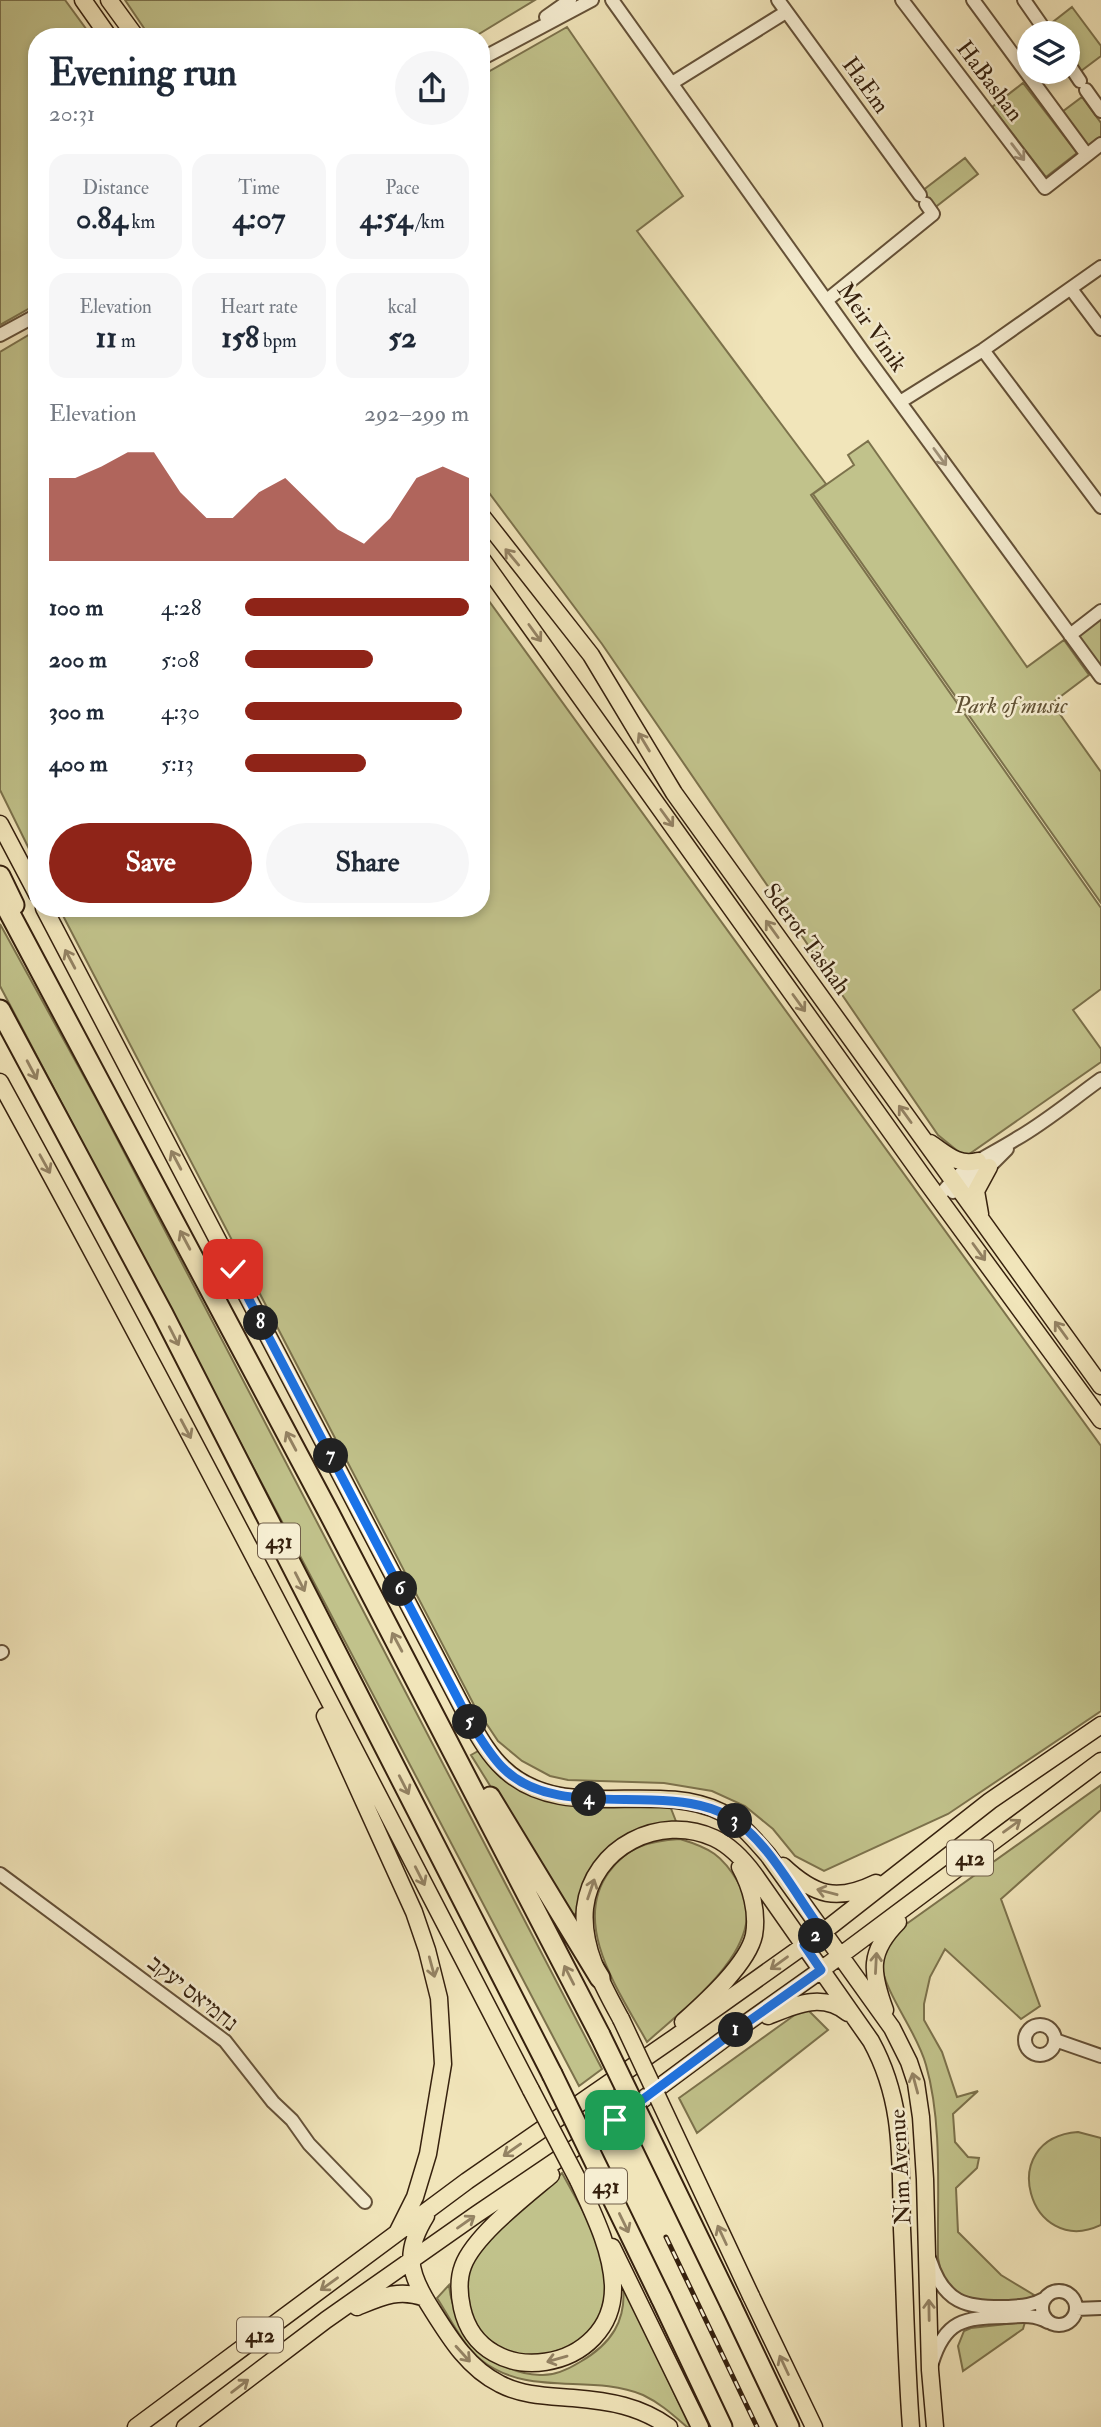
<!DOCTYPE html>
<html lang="en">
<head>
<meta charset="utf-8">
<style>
  :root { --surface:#fff; --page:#f6f6f7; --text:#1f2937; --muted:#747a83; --accent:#8f2418 }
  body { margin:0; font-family:"IM FELL Double Pica","Frank Ruhl Libre",serif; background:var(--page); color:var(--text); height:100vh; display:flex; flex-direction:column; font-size:26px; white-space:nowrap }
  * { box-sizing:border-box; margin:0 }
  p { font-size:23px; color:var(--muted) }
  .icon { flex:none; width:38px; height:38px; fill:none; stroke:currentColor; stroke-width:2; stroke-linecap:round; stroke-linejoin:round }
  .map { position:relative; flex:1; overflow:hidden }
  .panel { position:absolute; left:28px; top:28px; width:462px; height:889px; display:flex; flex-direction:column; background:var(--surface); border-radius:28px; box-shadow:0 4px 10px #0003 }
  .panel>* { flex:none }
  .buttons { position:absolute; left:1017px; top:21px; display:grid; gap:14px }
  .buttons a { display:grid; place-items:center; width:63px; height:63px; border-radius:50%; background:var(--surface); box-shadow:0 4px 10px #0003; font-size:35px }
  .pin { position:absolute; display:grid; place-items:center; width:60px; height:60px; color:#fff; margin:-30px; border-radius:14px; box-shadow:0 4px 10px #0006 }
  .km { position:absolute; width:35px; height:35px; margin:-18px; border-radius:50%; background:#222; color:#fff; font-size:19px; line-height:35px; text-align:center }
  .round { display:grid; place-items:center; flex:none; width:74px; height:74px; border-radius:37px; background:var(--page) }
  .overview { display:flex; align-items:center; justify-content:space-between; height:119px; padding:0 21px }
  h1 { font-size:38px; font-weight:800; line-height:52px }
  .stats { display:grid; grid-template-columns:repeat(3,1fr); gap:10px; height:119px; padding:7px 21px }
  .stats div { display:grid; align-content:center; border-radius:18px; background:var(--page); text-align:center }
  .stats b { font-size:30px; font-weight:800 }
  .stats small { font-size:19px; font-weight:400 }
  .stats p { font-size:19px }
  .chart { height:196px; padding:14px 21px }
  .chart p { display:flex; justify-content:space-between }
  .chart svg { width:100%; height:126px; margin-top:7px; fill:var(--accent); opacity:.7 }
  .button { display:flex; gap:14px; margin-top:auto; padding:14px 21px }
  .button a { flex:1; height:80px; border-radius:42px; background:var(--accent); color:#fff; font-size:28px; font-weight:800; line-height:80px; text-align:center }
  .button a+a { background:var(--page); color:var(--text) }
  ul { padding:0 21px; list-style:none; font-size:23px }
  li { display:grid; grid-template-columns:112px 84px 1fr; align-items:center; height:52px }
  li i { height:18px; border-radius:9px; background:var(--accent) }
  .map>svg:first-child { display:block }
</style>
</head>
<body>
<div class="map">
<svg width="1101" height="2427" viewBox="0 0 1101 2427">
  <rect width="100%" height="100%" fill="#f1e5ba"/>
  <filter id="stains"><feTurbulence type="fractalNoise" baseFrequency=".00286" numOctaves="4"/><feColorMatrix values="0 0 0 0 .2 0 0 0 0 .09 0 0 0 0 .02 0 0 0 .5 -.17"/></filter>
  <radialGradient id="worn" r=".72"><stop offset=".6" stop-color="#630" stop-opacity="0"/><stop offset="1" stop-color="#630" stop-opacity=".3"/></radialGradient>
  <!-- green -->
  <path fill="#c1c28b" stroke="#7c724c" stroke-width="2" d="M0 0H65L92 37H37V304L0 325Z
    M125 0H535L474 37H150Z
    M1072 7 1101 46V56L1081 71 1068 51V33H1055L1049 25Z
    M567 27 683 196 637 231 826 484 811 495 1101 908V989L1073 1010 1101 1049V1062L965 1157 938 1135 602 644 481 482V76Z
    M1023 83 1077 153 1046 177 992 107Z
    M1082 97 1101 123V136L1088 146 1062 112Z
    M965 158 978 174 933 209 922 191Z
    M37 330V865L0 790V352Z
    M868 441 1027 667 1064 640 1089 675 1052 703 1101 772V903L813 494 854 465 848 455Z
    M481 590 1101 1446V1711L948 1814 824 1871 795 1856 773 1829 745 1806 712 1791 664 1783 568 1780 550 1776 522 1761 498 1741 474 1705 59 908H481Z
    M1101 615V668L1076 634Z
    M0 924 98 1102 602 2069 579 2086 0 986Z
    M480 1750 492 1764 583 1806H670L677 1824 628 1836 606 1850 578 1912 571 1916 471 1755Z
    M1101 1785V1810L1001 1899 1040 2006 1021 2019 945 1949 930 1977 924 2004V2020L942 2052 957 2097 978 2091 953 2114 955 2142 968 2157 979 2158 977 2168 956 2188 958 2232 1001 2275 1034 2295 1029 2301C990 2302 945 2309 938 2258 937 2196 943 2125 926 2065 917 2031 885 1995 881 1962L893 1936 905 1925Z
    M680 1839C710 1848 722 1855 738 1882 776 1943 686 2006 647 2042 621 1994 570 1925 609 1872 627 1846 650 1841 680 1839Z
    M807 2009 828 2030 697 2133 679 2098 796 2014Z
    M1078 2132 1101 2138V2225C1029 2259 994 2138 1078 2132Z
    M562 2173 593 2229 599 2248 607 2289 598 2323 578 2344 539 2357 505 2352 482 2334 469 2311 465 2280 472 2262 492 2235Z
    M623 2284 690 2427H687C673 2415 660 2403 643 2395 591 2373 529 2398 481 2360 462 2344 450 2318 437 2298L449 2285C454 2331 492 2373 540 2375 554 2376 567 2370 580 2362 611 2344 627 2321 623 2284Z
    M1025 2322 1023 2329 963 2371 958 2346 964 2331 971 2328Z"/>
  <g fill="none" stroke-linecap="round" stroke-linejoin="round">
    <defs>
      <path id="minor" d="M612 0 863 352 1101 677
        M778 0 920 195
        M902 0 1045 188 1101 144
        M973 0 1087 155
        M1024 0 1047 33
        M546 17 570 0
        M481 59 592 0
        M1068 63 1080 81
        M672 83 786 12
        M1086 90 1101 111
        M1071 289 1101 329
        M827 300 933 214 926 204
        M0 335 37 315
        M983 350 1101 507
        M900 402 983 350 1101 267
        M1070 635 1101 611
        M953 1192 989 1167 1007 1149
        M939 1197C962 1165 984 1159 1016 1139 1046 1122 1073 1099 1101 1079
        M0 1653 2 1652
        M0 1874 225 2041 273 2102 292 2120 309 2144 365 2202
        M1025 2040a15 15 0 1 1 30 0a15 15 0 1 1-30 0Z
        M1055 2040 1101 2056
        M930 2260C944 2303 965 2308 1007 2307 1020 2306 1032 2306 1044 2299
        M1042 2308a17 17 0 1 1 34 0a17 17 0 1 1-34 0Z
        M1076 2309 1101 2308
        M932 2363C945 2320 964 2318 1004 2317 1020 2316 1034 2314 1048 2322"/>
      <path id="major" d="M83 0 109 37
        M109 0 136 37
        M481 515 591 655 674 793 1101 1386
        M481 558 926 1181 1101 1420
        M0 824 37 894
        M44 908 469 1720C479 1737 489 1755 503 1768 562 1825 654 1779 721 1812 740 1822 754 1839 768 1855L892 2028 909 2062 916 2083 921 2117 925 2179 930 2370 935 2427
        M0 1082C183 1415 356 1753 531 2090
        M930 1143C947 1154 957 1166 978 1161
        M980 1214 976 1191 989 1167
        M325 1716 414 1912 427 1950 439 1998 443 2064 428 2154 415 2197 398 2231
        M783 1866C815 1896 837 1902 876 1883
        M885 2010C871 1972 868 1952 898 1922
        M768 2016C795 2005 822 1992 848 2013
        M621 2019C603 1986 581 1948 585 1908 592 1847 660 1813 714 1838 731 1846 743 1859 754 1874L871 2041C905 2103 900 2161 902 2229 905 2295 906 2361 911 2427
        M683 2022C704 2003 748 1964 754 1935 758 1912 751 1887 740 1867
        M551 2175C526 2196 474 2236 463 2266 458 2279 459 2294 462 2308 481 2394 616 2373 613 2285 611 2248 593 2213 578 2180
        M426 2216C405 2250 407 2270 429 2305 448 2335 467 2368 500 2384 523 2396 548 2396 573 2398 609 2401 640 2406 669 2427
        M612 2247 700 2427
        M751 2296 814 2427
        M357 2307C381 2297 399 2288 425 2298
        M136 2427 467 2181 674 2038 823 1932 990 1801 1101 1725
        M185 2427 326 2320 477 2214 603 2129 728 2036 821 1970 1101 1761"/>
      <path id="highway" d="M0 876 14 905
        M0 895 329 1513 600 2035
        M0 1010 163 1314 552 2074
        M490 1797 600 1978
        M661 2298 722 2427
        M731 2305 789 2427"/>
    </defs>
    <!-- minor casing -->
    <use href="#minor" stroke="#655239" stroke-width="16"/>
    <!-- major casing -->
    <use href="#major" stroke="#36210e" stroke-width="19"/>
    <!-- highway casing -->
    <use href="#highway" stroke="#36210e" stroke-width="23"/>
    <!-- minor -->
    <use href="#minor" stroke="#f6eed2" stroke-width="12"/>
    <!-- major -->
    <use href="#major" stroke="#f1e5ba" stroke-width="16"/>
    <!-- highway -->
    <use href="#highway" stroke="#f1e5ba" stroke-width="19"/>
    <defs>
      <path id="rail" d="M666 2237 757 2427"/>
    </defs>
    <!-- rail casing -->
    <use href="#rail" stroke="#36210e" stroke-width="5"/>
    <!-- rail -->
    <use href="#rail" stroke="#f6eed2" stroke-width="2.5" stroke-dasharray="8" stroke-linecap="butt"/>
    <defs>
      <path id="major-bridge" d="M621 2019 751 2296
        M531 2090 578 2180"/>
      <path id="highway-bridge" d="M600 2035 731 2305
        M552 2074 661 2298"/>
    </defs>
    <!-- major-bridge casing -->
    <use href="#major-bridge" stroke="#36210e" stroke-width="19" stroke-linecap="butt"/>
    <!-- highway-bridge casing -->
    <use href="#highway-bridge" stroke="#36210e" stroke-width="23" stroke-linecap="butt"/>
    <!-- major-bridge -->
    <use href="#major-bridge" stroke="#f1e5ba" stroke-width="16"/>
    <!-- highway-bridge -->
    <use href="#highway-bridge" stroke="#f1e5ba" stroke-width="19"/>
  </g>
  <!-- one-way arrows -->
  <defs><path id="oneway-shaft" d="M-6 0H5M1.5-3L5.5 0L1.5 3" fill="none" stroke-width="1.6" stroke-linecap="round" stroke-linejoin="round" transform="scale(1.75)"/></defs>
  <g stroke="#a0927a">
    <use href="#oneway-shaft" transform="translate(1018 152) rotate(53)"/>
    <use href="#oneway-shaft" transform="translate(940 457) rotate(54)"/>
  </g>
  <g stroke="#948364">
    <use href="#oneway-shaft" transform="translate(512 557) rotate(-130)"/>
    <use href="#oneway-shaft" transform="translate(535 633) rotate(54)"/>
    <use href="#oneway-shaft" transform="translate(644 742) rotate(-121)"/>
    <use href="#oneway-shaft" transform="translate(667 818) rotate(54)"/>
    <use href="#oneway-shaft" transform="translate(772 929) rotate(-126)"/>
    <use href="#oneway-shaft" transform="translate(70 959) rotate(-118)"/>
    <use href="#oneway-shaft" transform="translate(799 1003) rotate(54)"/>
    <use href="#oneway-shaft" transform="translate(32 1070) rotate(62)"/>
    <use href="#oneway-shaft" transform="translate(905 1114) rotate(-126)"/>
    <use href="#oneway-shaft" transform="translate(176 1160) rotate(-118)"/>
    <use href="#oneway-shaft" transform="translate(45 1164) rotate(61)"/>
    <use href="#oneway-shaft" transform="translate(185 1240) rotate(-118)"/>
    <use href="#oneway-shaft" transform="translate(979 1252) rotate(54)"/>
    <use href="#oneway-shaft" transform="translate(1061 1330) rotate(-126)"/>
    <use href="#oneway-shaft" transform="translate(174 1336) rotate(63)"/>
    <use href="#oneway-shaft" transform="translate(186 1429) rotate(62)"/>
    <use href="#oneway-shaft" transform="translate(291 1441) rotate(-118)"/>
    <use href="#oneway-shaft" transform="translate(300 1582) rotate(63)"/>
    <use href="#oneway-shaft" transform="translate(397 1642) rotate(-118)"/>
    <use href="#oneway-shaft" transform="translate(404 1785) rotate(63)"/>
    <use href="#oneway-shaft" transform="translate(1012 1826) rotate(-36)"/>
    <use href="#oneway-shaft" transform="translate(420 1876) rotate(63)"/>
    <use href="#oneway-shaft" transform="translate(591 1889) rotate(-71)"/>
    <use href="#oneway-shaft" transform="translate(827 1892) rotate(-165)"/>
    <use href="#oneway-shaft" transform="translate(779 1963) rotate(144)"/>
    <use href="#oneway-shaft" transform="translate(876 1963) rotate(-87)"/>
    <use href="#oneway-shaft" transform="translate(432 1967) rotate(75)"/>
    <use href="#oneway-shaft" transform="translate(569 1975) rotate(-117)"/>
    <use href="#oneway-shaft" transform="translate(915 2083) rotate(-105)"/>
    <use href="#oneway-shaft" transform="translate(512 2150) rotate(145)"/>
    <use href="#oneway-shaft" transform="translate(466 2222) rotate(-35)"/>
    <use href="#oneway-shaft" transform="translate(624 2223) rotate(64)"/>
    <use href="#oneway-shaft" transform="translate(722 2235) rotate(-115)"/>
    <use href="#oneway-shaft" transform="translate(329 2284) rotate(144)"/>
    <use href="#oneway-shaft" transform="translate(929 2310) rotate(-91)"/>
    <use href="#oneway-shaft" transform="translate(463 2354) rotate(48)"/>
    <use href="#oneway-shaft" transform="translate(557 2359) rotate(164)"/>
    <use href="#oneway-shaft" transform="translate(784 2365) rotate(-115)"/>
    <use href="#oneway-shaft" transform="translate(240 2386) rotate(-37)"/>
  </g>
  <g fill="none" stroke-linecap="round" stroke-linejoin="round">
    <defs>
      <path id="route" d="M233 1269 469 1720C479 1736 489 1754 503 1768 540 1805 602 1798 651 1800 677 1801 705 1803 728 1816 767 1838 796 1896 823 1932L804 1945 821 1970 728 2036 615 2120"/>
    </defs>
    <!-- route casing -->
    <use href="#route" stroke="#fff" stroke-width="14"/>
    <!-- route -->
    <use href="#route" stroke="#1a73e8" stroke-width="9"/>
  </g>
  <g text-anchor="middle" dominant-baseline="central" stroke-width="5" stroke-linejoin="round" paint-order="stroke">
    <!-- shield labels -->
    <g fill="#f6eed2" stroke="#705e49" stroke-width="2">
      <rect x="258" y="1523.5" width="42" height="35" rx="5"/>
      <rect x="947" y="1840.5" width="46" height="35" rx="5"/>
      <rect x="585" y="2168.5" width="42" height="35" rx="5"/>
      <rect x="237" y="2317.5" width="46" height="35" rx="5"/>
    </g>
    <g font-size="21" font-weight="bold" fill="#36210e">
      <text x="279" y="1541">431</text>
      <text x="970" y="1858">412</text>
      <text x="606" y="2186">431</text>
      <text x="260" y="2335">412</text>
    </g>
    <!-- street labels -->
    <g font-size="23" fill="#36210e" stroke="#f6eed2">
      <text transform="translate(990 81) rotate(53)">HaBashan</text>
      <text transform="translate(866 85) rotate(54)">HaEm</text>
      <text transform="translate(872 327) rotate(55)">Meir Vinik</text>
      <text transform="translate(807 939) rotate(54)">Sderot Tashah</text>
      <text transform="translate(193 1993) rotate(38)">נחמיאס יעקב</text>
      <text transform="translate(900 2167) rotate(-93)">Nim Avenue</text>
    </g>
    <!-- park labels -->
    <g font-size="23" font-style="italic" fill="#605134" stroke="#f6eed2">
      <text x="1011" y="705">Park of music</text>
    </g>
  </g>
  <rect width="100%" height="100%" filter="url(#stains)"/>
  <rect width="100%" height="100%" fill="url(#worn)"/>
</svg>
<div class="buttons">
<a><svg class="icon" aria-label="layers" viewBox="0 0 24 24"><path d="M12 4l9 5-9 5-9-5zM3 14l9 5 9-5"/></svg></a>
</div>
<div class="pin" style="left:615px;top:2120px;background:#1e9e55"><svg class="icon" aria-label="arrive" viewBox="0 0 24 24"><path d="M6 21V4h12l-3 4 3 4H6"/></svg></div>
<div class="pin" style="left:233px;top:1269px;background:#d93025"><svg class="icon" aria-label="check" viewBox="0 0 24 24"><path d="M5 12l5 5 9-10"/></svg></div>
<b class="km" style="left:736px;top:2030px">1</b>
<b class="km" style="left:816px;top:1936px">2</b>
<b class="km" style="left:735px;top:1821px">3</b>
<b class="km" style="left:589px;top:1799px">4</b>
<b class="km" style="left:470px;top:1722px">5</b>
<b class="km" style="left:400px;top:1589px">6</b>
<b class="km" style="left:331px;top:1456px">7</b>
<b class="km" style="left:261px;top:1323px">8</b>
<section class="panel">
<div class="overview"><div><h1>Evening run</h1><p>20:31</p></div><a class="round"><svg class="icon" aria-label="share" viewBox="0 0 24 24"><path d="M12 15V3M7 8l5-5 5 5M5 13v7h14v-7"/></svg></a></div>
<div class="stats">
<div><p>Distance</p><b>0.84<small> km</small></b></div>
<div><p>Time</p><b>4:07</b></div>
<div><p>Pace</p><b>4:54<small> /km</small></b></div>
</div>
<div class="stats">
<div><p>Elevation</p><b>11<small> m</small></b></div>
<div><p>Heart rate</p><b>158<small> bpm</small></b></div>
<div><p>kcal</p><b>52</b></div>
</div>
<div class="chart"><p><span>Elevation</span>292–299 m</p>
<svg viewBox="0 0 160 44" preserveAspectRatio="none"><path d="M0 44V15L10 15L20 11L30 6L40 6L50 20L60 29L70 29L80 20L90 15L100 24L110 33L120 38L130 29L140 15L150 11L160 15V44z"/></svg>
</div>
<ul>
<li><b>100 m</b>4:28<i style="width:100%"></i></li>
<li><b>200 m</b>5:08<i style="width:57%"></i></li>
<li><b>300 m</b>4:30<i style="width:97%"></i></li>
<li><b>400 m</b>5:13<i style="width:54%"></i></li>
</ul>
<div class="button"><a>Save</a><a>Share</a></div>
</section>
</div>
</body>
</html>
